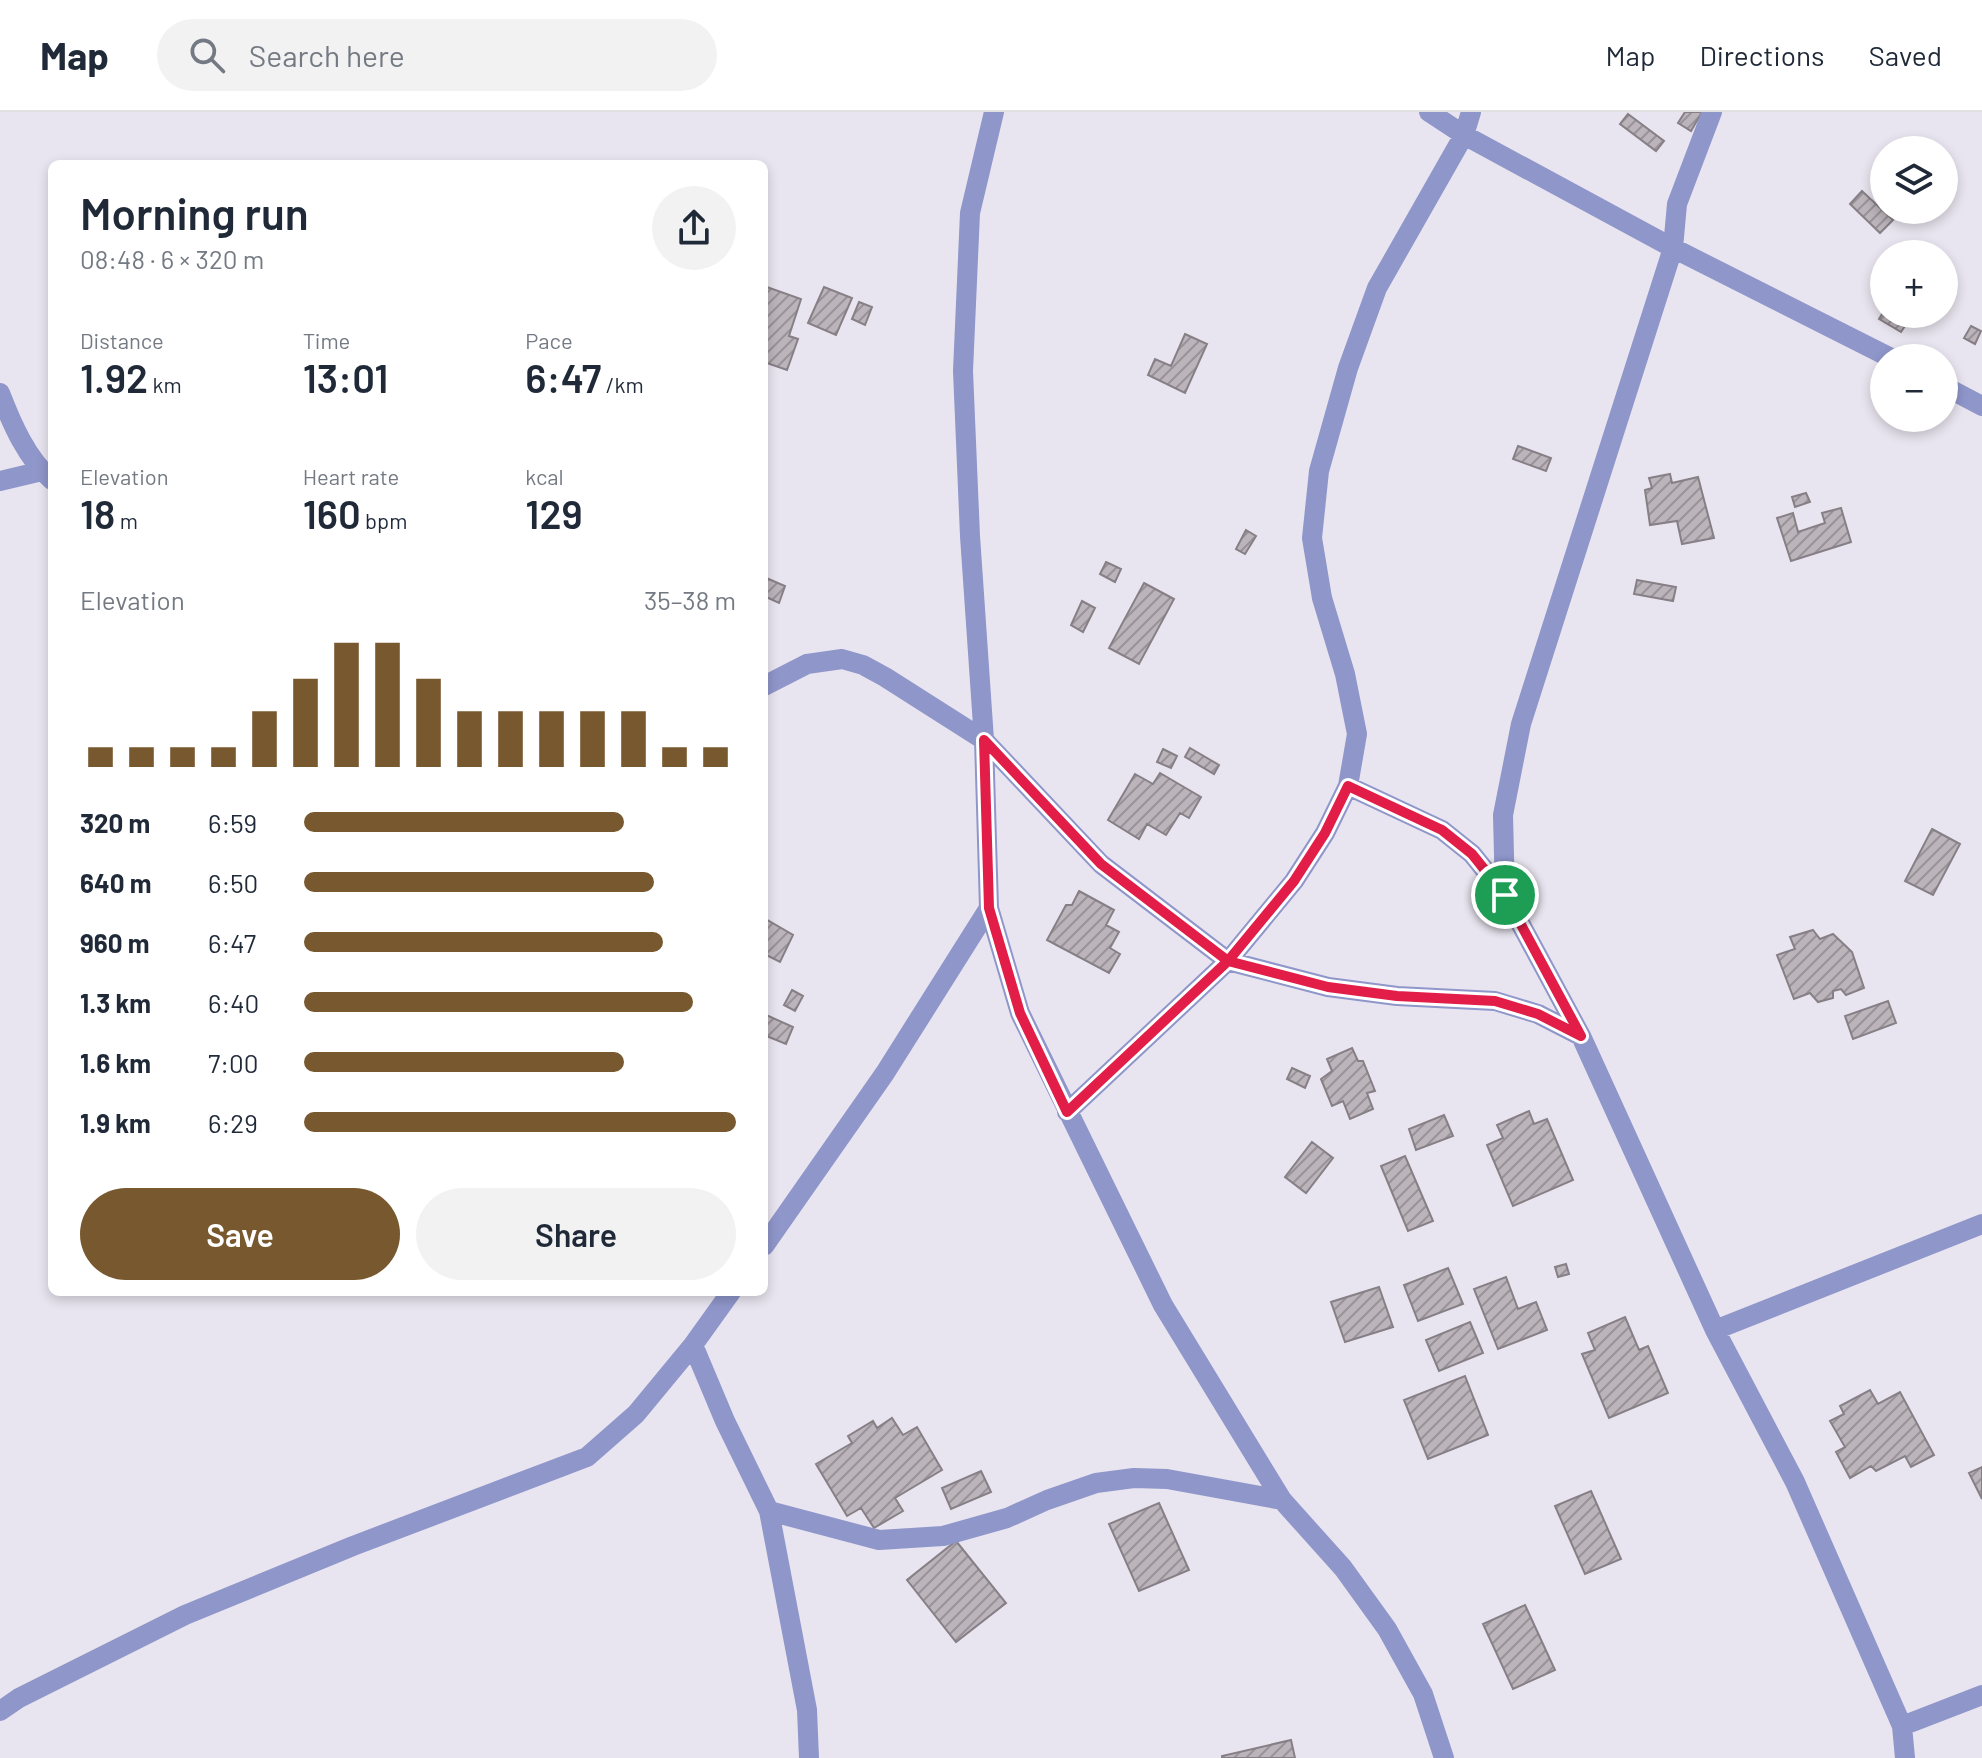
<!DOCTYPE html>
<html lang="en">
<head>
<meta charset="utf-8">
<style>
  :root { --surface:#fff; --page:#f2f2f3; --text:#1f2937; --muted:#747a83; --line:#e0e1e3; --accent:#78582e }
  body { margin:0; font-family:Barlow,sans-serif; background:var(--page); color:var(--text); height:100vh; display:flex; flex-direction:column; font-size:30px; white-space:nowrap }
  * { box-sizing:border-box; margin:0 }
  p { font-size:26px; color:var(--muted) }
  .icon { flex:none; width:44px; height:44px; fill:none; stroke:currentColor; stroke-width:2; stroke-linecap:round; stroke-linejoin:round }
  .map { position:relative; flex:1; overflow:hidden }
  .sheet { position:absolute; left:48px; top:48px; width:720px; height:1136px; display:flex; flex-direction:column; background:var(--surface); border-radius:12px; box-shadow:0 4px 12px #0003 }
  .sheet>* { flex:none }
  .fabs { position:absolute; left:1870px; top:24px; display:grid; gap:16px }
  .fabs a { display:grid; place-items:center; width:88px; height:88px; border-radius:50%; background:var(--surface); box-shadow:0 4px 12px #0003; font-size:40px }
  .pin { position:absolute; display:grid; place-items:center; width:68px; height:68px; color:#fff; margin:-34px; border:4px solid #fff; border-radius:50%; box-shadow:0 2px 8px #0007 }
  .round { display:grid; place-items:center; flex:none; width:84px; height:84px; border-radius:42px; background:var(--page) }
  .overview { display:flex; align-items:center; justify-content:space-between; height:136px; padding:0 32px }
  h1 { font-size:44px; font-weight:600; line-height:60px }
  .metrics { display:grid; grid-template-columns:repeat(3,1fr); gap:12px; height:136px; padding:8px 32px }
  .metrics div { display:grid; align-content:center }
  .metrics b { font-size:40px; font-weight:600 }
  .metrics small { font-size:22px; font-weight:400 }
  .metrics p { font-size:22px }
  .chart { height:224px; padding:16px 32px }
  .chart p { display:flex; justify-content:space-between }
  .chart svg { width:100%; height:144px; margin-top:8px; stroke:var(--accent); stroke-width:6 }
  .primary-button { display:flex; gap:16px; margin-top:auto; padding:16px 32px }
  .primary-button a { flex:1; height:92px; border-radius:48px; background:var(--accent); color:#fff; font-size:32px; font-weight:600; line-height:92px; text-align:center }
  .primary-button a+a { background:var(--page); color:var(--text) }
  ul { padding:0 32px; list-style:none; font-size:26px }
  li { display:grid; grid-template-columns:128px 96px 1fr; align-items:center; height:60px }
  li i { height:20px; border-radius:10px; background:var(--accent) }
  header { display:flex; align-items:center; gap:48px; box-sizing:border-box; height:112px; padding:0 40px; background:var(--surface); border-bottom:2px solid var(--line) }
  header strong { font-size:38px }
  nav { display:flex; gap:44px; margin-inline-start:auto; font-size:28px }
  .search { width:560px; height:72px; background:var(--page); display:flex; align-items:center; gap:20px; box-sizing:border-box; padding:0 28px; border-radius:44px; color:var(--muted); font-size:30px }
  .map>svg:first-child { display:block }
</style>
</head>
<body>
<header>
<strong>Map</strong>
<div class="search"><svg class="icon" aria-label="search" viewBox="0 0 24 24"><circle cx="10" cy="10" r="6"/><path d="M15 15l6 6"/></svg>Search here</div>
<nav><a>Map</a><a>Directions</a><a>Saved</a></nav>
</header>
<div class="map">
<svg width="1982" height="1646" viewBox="0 0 1982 1646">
  <defs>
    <pattern id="building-hatch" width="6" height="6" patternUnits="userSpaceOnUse" patternTransform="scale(2)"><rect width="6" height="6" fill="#bcb4bb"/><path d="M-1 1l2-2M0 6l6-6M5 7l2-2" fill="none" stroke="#999298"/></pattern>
  </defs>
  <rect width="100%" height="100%" fill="#e9e5f0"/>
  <!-- building -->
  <path fill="url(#building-hatch)" stroke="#877f86" stroke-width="2" d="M1685 0H1702L1691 19 1678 11Z
    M1628 2 1664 29 1656 39 1620 12Z
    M1862 79 1893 108 1880 121 1850 92Z
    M764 174 801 187 789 224 798 227 787 258 764 250Z
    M824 175 852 186 836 223 808 211Z
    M859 190 872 195 865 213 852 207Z
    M1884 199V202H1913L1901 220 1879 207Z
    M1971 214 1981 219 1975 232 1964 226Z
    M1185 222 1207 232 1185 281 1148 263 1155 247 1171 254Z
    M1518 334 1551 346 1546 359 1513 347Z
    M1670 362 1672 371 1698 365 1714 426 1682 432 1677 409 1650 413 1645 378 1652 376 1649 366Z
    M1806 381 1810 390 1795 395 1792 385Z
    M1841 396 1851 430 1791 449 1777 406 1793 401 1798 420 1825 411 1822 401Z
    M1246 418 1256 424 1245 442 1236 437Z
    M1106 450 1121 457 1115 470 1100 462Z
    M764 465 785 474 779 491 764 484Z
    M1637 468 1676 475 1673 489 1634 482Z
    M1144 471 1174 487 1139 552 1109 536Z
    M1082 489 1095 496 1083 520 1071 513Z
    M1190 636 1219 653 1214 662 1185 645Z
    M1163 637 1177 644 1171 656 1157 650Z
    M1160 661 1201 685 1189 706 1180 701 1166 723 1147 712 1139 727 1108 708 1135 662 1153 672Z
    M1932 717 1960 732 1933 783 1905 769Z
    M1079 779 1114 798 1106 813 1119 820 1110 836 1120 842 1109 861 1047 828 1066 793H1072Z
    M764 806 793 823 780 850 764 842Z
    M1813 818 1820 827 1833 822 1852 840 1864 876 1846 883 1841 877 1833 879V886L1818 890 1810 881 1794 887 1777 843 1795 837 1790 825Z
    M792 878 803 884 795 899 784 893Z
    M1888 889 1896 911 1853 927 1845 904Z
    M764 902 793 915 786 932 764 923Z
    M1352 936 1358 949H1363L1375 979 1367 981 1373 997 1350 1007 1343 989 1332 994 1321 967 1332 959 1327 947Z
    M1292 956 1310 964 1305 976 1287 967Z
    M1529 999 1534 1012 1547 1007 1573 1068 1513 1094 1487 1033 1503 1026 1497 1013Z
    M1444 1003 1453 1024 1416 1038 1409 1017Z
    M1312 1030 1333 1046 1306 1081 1285 1065Z
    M1405 1044 1433 1109 1408 1119 1381 1054Z
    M1566 1152 1569 1162 1558 1165 1555 1155Z
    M1448 1156 1463 1192 1418 1209 1404 1173Z
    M1506 1165 1518 1197 1536 1190 1547 1218 1498 1237 1474 1177Z
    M1379 1175 1393 1215 1345 1230 1331 1190Z
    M1625 1205 1639 1238 1648 1234 1668 1281 1609 1306 1582 1242 1595 1238 1588 1221Z
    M1470 1210 1483 1241 1439 1259 1426 1228Z
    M1465 1264 1488 1323 1428 1347 1404 1288Z
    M1870 1278 1878 1292 1900 1280 1934 1343 1911 1355 1905 1344 1876 1359 1871 1354 1850 1366 1836 1340 1845 1335 1830 1309 1844 1302 1840 1294Z
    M892 1306 903 1323 917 1315 942 1358 895 1386 903 1399 874 1416 861 1396 847 1404 816 1352 852 1331 848 1324 873 1309 877 1316Z
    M1982 1355V1387L1969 1361Z
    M981 1359 991 1380 951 1397 942 1376Z
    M1591 1379 1621 1447 1585 1462 1555 1394Z
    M1159 1391 1189 1458 1139 1479 1109 1412Z
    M956 1429 1006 1491 956 1530 907 1468Z
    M1525 1493 1555 1558 1513 1577 1483 1512Z
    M1291 1628 1295 1646H1222V1644Z"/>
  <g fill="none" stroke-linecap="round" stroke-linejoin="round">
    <!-- minor -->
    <path stroke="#8f96ca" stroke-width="20" d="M994 0 970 101 963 259 970 424 984 628 989 796 1020 901 1163 1193 1282 1388 1343 1456 1387 1517 1423 1582 1444 1646
      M1429 0 1464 23 1673 136 1891 246
      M1712 0 1677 92 1673 136 1521 612 1503 703 1505 783 1581 924 1715 1218 1795 1370 1902 1614 1905 1646
      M1944 274 1982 294
      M0 281C12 312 27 347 52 368
      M0 369 42 359
      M764 574 807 552 842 547 863 553 885 565 984 628 1101 752 1228 849 1328 875 1397 884 1495 889 1538 902 1581 924
      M1348 674 1442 718 1472 742 1505 783
      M1067 1000 1228 849 1294 769 1325 721 1348 674 1357 622 1345 562 1322 486 1312 426 1319 359 1348 256 1377 176 1464 23 1471 0
      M764 1134 885 961 989 796
      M1715 1218 1982 1112
      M693 1233 725 1309 769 1399 807 1598 809 1646
      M769 1399 879 1428 943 1424 1007 1406 1047 1388 1096 1371 1134 1366 1167 1367 1282 1388
      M0 1599 19 1586 185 1503 353 1434 587 1345 636 1302 693 1233 731 1180
      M1902 1614 1982 1583"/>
  </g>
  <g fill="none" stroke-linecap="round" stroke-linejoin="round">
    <defs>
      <path id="route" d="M1505 783 1472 742 1442 718 1348 674 1325 721 1294 769 1228 849 1101 752 984 628 989 796 1020 901 1067 1000 1228 849 1328 875 1397 884 1495 889 1538 902 1581 924 1505 783"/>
    </defs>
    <!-- route casing -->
    <use href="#route" stroke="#fff" stroke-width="16"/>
    <!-- route -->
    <use href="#route" stroke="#e11d48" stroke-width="10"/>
  </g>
</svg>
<div class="fabs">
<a><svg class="icon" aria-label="layers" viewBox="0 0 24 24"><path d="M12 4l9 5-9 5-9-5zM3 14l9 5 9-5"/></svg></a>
<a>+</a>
<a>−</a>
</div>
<div class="pin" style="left:1505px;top:783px;background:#1e9e55"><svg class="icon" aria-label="arrive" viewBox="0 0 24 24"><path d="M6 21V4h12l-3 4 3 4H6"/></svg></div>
<section class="sheet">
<div class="overview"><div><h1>Morning run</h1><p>08:48 · 6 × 320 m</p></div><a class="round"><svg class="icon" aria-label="share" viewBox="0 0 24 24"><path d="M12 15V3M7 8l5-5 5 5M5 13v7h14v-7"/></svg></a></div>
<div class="metrics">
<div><p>Distance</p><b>1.92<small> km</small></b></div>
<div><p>Time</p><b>13:01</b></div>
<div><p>Pace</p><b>6:47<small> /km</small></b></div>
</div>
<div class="metrics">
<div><p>Elevation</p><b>18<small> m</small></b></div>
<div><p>Heart rate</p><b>160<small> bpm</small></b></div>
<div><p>kcal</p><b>129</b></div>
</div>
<div class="chart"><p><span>Elevation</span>35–38 m</p>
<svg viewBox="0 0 160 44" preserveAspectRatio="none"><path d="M5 44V38M15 44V38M25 44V38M35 44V38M45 44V27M55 44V17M65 44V6M75 44V6M85 44V17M95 44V27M105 44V27M115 44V27M125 44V27M135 44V27M145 44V38M155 44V38"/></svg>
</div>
<ul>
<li><b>320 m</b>6:59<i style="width:74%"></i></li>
<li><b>640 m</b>6:50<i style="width:81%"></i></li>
<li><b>960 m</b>6:47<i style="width:83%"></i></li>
<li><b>1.3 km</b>6:40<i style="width:90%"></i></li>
<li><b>1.6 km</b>7:00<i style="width:74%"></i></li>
<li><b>1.9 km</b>6:29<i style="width:100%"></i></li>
</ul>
<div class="primary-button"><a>Save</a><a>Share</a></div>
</section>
</div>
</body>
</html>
